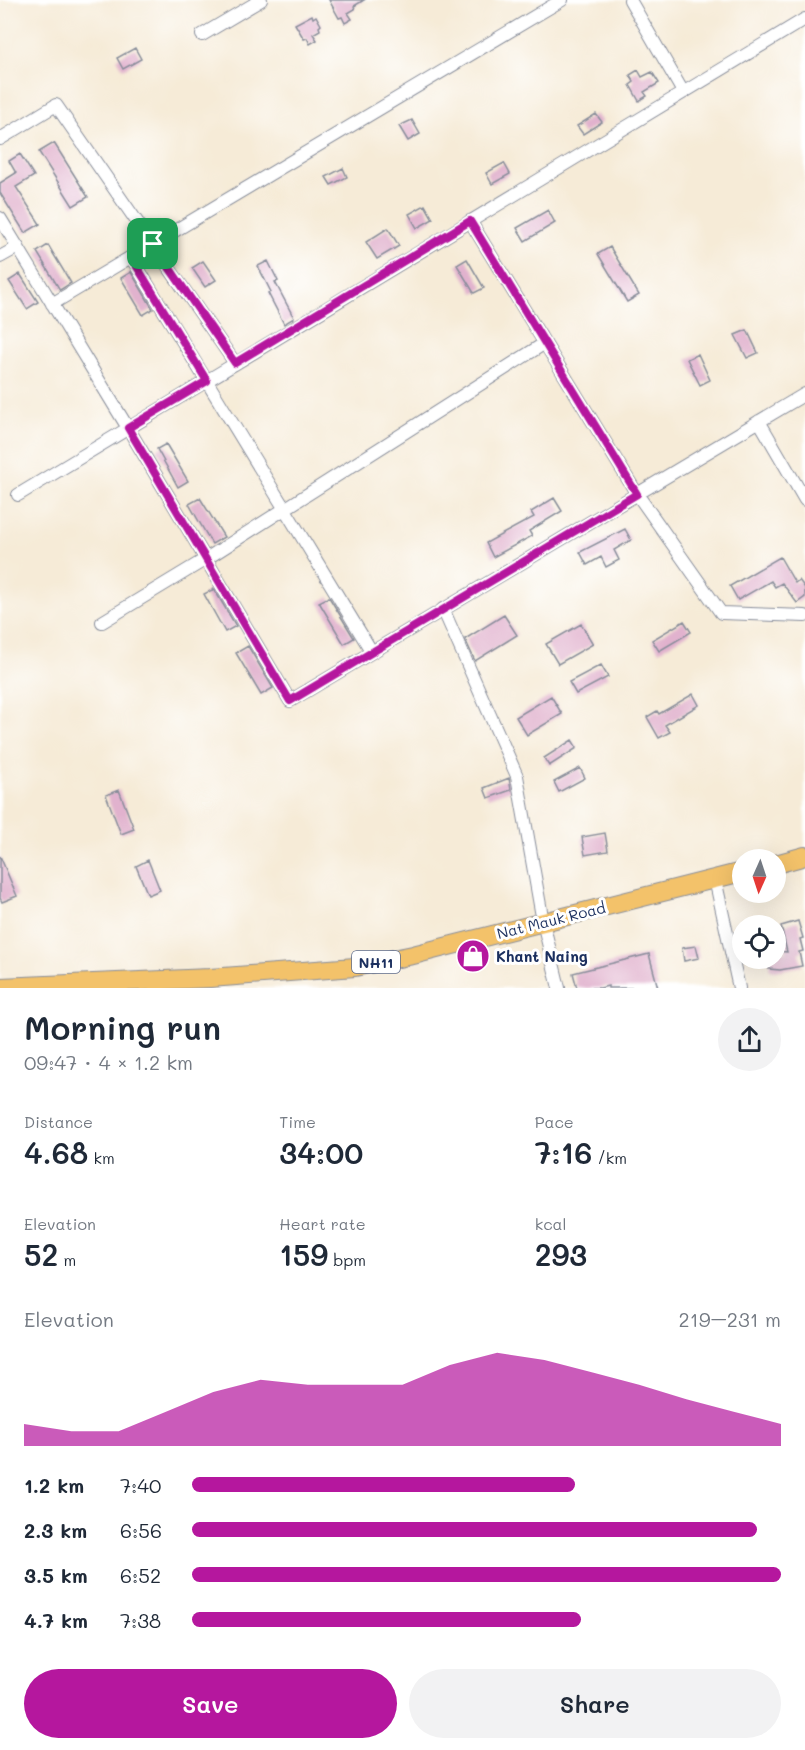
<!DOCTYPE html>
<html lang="en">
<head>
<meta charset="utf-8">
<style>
  :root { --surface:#fff; --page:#f2f2f3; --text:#1f2937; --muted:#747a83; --accent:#b5179e }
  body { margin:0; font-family:Mali,sans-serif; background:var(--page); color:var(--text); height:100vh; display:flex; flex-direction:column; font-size:22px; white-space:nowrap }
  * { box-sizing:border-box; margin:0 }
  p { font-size:20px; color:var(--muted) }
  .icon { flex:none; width:33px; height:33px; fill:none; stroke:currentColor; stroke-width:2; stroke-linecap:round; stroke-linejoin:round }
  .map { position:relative; height:988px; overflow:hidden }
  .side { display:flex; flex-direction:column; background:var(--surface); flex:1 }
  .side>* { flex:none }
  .needle { width:39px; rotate:183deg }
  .tools { position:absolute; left:732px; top:849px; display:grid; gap:12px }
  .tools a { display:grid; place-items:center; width:54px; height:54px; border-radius:50%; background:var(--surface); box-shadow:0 6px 24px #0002; font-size:30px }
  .pin { position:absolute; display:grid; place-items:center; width:51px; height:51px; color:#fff; margin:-26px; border-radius:12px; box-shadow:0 3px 9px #0006 }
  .round { display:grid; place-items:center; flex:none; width:63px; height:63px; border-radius:32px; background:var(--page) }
  .head { display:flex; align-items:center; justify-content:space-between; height:102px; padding:0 24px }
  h1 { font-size:33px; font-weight:600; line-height:45px }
  .stats { display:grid; grid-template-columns:repeat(3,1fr); gap:9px; height:102px; padding:6px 24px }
  .stats div { display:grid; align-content:center }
  .stats b { font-size:30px; font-weight:600 }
  .stats small { font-size:16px; font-weight:400 }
  .stats p { font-size:16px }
  .chart { height:168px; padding:12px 24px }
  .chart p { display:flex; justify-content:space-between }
  .chart svg { width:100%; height:108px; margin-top:6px; fill:var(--accent); opacity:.7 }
  .primary-button { display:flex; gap:12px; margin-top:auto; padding:12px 24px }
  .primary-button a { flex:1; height:69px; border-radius:36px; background:var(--accent); color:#fff; font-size:24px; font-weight:600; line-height:69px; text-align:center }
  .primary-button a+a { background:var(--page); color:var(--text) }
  ul { padding:0 24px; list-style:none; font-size:20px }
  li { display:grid; grid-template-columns:96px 72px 1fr; align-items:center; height:45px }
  li i { height:15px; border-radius:8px; background:var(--accent) }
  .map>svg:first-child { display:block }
</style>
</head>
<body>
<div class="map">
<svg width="805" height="988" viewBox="0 0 805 988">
  <rect width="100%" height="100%" fill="#fff"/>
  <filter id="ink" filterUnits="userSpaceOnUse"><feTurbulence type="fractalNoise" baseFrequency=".0167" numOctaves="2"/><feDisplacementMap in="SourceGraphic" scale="12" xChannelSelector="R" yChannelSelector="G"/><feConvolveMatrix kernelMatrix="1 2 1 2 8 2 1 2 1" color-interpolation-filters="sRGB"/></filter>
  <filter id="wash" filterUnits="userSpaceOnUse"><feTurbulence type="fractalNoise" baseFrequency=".008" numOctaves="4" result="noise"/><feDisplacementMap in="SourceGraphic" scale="24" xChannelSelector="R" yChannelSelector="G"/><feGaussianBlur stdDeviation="1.35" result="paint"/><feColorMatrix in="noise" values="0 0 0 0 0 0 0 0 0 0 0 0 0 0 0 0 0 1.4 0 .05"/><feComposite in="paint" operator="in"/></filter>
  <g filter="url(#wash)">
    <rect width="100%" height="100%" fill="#f6ebd7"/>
    <g id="blocks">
      <!-- building -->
      <path fill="#e1b2ce" d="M329 0H364L354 6 355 9 348 13 352 19 345 23 342 17 339 18Z
        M312 15 313 18 316 16 321 25 319 27 320 30 313 34 317 40 310 44 307 38 304 39 295 24Z
        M135 48 141 59 123 69 117 58Z
        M638 70 642 77 652 72 659 83 644 92 647 96 639 101 630 85 634 82 630 75Z
        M596 114 602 122 583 134 577 126Z
        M412 120 420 134 408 141 399 126Z
        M54 143 88 197 73 206 39 152Z
        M20 154 34 176 16 187 40 224 25 233 0 193V183L16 173 9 161Z
        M504 163 510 174 492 184 486 173Z
        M343 168 347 177 331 185 326 177Z
        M425 205 433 219 417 228 409 214Z
        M548 210 555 223 525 241 517 228Z
        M388 228 399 246 377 259 366 242Z
        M48 245 71 283 60 290 37 252Z
        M610 247 639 295 627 302 598 254Z
        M467 259 484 288 474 293 457 265Z
        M203 261 216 280 205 287 192 268Z
        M268 261 278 281 275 282 294 318 284 324 268 293 271 292 258 266Z
        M131 272 153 309 143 315 121 278Z
        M20 274 38 302 27 309 9 281Z
        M747 330 758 353 747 358 735 335Z
        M698 354 710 380 700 385 687 359Z
        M166 444 188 481 178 487 157 449Z
        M200 498 224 537 212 544 189 504Z
        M554 498 562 511 529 531 532 536 493 557 486 543 534 517 531 512Z
        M625 529 631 540 614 550 619 560 606 567 601 557 587 565 580 552Z
        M780 557 795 583 799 580 805 588V597L797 603 782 583 775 587 771 581 738 600 730 586Z
        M214 589 236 626 225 632 204 594Z
        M329 597 354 638 344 644 319 602Z
        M504 615 517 635 475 661 465 639Z
        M684 621 691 632 659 651 652 640Z
        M581 624 593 644 558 664 546 644Z
        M248 646 273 688 261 695 236 653Z
        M601 665 608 677 576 694 569 682Z
        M693 694 699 705 665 725 670 732 659 738 647 717 657 711 659 714Z
        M551 696 562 714 527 735 516 717Z
        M572 740 577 748 549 766 544 758Z
        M580 768 585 778 559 792 554 782Z
        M509 778 511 790 488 798 484 788Z
        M119 790 134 829 121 834 106 795Z
        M605 833 608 851 585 855 582 837Z
        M0 856 17 896 2 902 0 898Z
        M148 860 160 890 148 895 136 866Z
        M798 921 803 938 800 939 803 951 799 952 802 966 780 970 769 969 770 958H776V951L787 952 781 926Z
        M696 946 699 958 684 961 682 948Z
        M649 954 658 988H608V986L600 988H577L573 973Z"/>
    </g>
  </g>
  <g filter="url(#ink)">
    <use href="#blocks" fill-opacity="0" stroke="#888d9a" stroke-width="1.5"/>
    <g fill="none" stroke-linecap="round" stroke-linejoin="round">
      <defs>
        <path id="minor" d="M630 0 683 92
          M202 35 261 0
          M0 139 56 105 235 363
          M0 218 128 428 290 701 805 394
          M470 221 637 494 721 613 805 616
          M0 257 18 247
          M131 257 372 652
          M52 304 562 0
          M759 421 805 500
          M18 495 805 19
          M443 609 517 776 543 922 559 988
          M102 622 206 559 545 343
          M715 879 739 988"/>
        <path id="highway" d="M776 864 805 856
          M0 987 210 978 355 967 413 955 742 872"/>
      </defs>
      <!-- minor casing -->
      <use href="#minor" stroke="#888d9a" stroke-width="14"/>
      <!-- highway casing -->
      <use href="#highway" stroke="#888d9a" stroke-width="20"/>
      <!-- minor -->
      <use href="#minor" stroke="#fff" stroke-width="12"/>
      <!-- highway -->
      <use href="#highway" stroke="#f3c26a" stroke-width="18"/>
    </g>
  </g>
  <g fill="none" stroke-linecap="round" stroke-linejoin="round" filter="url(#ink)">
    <defs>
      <path id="route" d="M470 221 637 494 290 701 128 428 207 381 131 257 153 244 235 363Z"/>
    </defs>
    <!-- route casing -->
    <use href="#route" stroke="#fff" stroke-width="12"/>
    <!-- route -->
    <use href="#route" stroke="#b5179e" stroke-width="8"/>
  </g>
  <!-- icons -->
  <defs>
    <symbol id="shop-disc" viewBox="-11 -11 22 22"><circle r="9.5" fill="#b5179e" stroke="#fff"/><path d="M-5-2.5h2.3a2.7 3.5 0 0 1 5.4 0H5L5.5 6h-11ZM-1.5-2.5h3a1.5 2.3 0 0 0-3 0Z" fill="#fff"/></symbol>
  </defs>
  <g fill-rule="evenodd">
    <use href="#shop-disc" x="454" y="937" width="38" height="38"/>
  </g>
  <g text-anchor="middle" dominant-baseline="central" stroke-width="6" stroke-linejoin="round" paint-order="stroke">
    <!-- shield labels -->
    <rect fill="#fff" stroke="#5f6d8e" stroke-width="1.5" x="352" y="951" width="48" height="22" rx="4.5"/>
    <g font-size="14" font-weight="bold" fill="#1b2f5e">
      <text x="376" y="962">NH11</text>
    </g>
    <!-- street labels -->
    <g font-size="15" fill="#1b2f5e" stroke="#fff">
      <text transform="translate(551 920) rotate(-14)">Nat Mauk Road</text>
    </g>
    <!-- poi labels -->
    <g font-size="15" font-weight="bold" fill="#1b2f5e" stroke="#fff" text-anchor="start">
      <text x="496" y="956">Khant Naing</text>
    </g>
  </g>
</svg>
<div class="tools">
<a><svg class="needle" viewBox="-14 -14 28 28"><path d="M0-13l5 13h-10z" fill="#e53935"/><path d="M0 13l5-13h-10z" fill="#747a83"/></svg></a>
<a><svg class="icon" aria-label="locate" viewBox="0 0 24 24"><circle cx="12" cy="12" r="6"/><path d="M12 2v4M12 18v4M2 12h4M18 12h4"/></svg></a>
</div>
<div class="pin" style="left:153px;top:244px;background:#1e9e55"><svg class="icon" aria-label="arrive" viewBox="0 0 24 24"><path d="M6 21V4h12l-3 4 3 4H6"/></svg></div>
</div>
<section class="side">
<div class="head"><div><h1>Morning run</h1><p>09:47 · 4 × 1.2 km</p></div><a class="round"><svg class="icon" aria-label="share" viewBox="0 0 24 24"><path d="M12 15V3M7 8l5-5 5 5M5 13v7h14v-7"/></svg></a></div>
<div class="stats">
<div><p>Distance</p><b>4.68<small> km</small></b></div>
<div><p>Time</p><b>34:00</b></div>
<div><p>Pace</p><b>7:16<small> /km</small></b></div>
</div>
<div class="stats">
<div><p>Elevation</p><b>52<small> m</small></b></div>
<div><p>Heart rate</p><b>159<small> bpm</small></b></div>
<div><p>kcal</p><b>293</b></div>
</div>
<div class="chart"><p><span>Elevation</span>219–231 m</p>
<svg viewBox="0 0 160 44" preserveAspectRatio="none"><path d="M0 44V35L10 38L20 38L30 30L40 22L50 17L60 19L70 19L80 19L90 11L100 6L110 9L120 14L130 19L140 25L150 30L160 35V44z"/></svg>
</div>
<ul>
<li><b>1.2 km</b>7:40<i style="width:65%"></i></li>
<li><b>2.3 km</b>6:56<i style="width:96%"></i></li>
<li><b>3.5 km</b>6:52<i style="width:100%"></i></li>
<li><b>4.7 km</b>7:38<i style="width:66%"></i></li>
</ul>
<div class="primary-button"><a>Save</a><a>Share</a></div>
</section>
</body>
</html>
